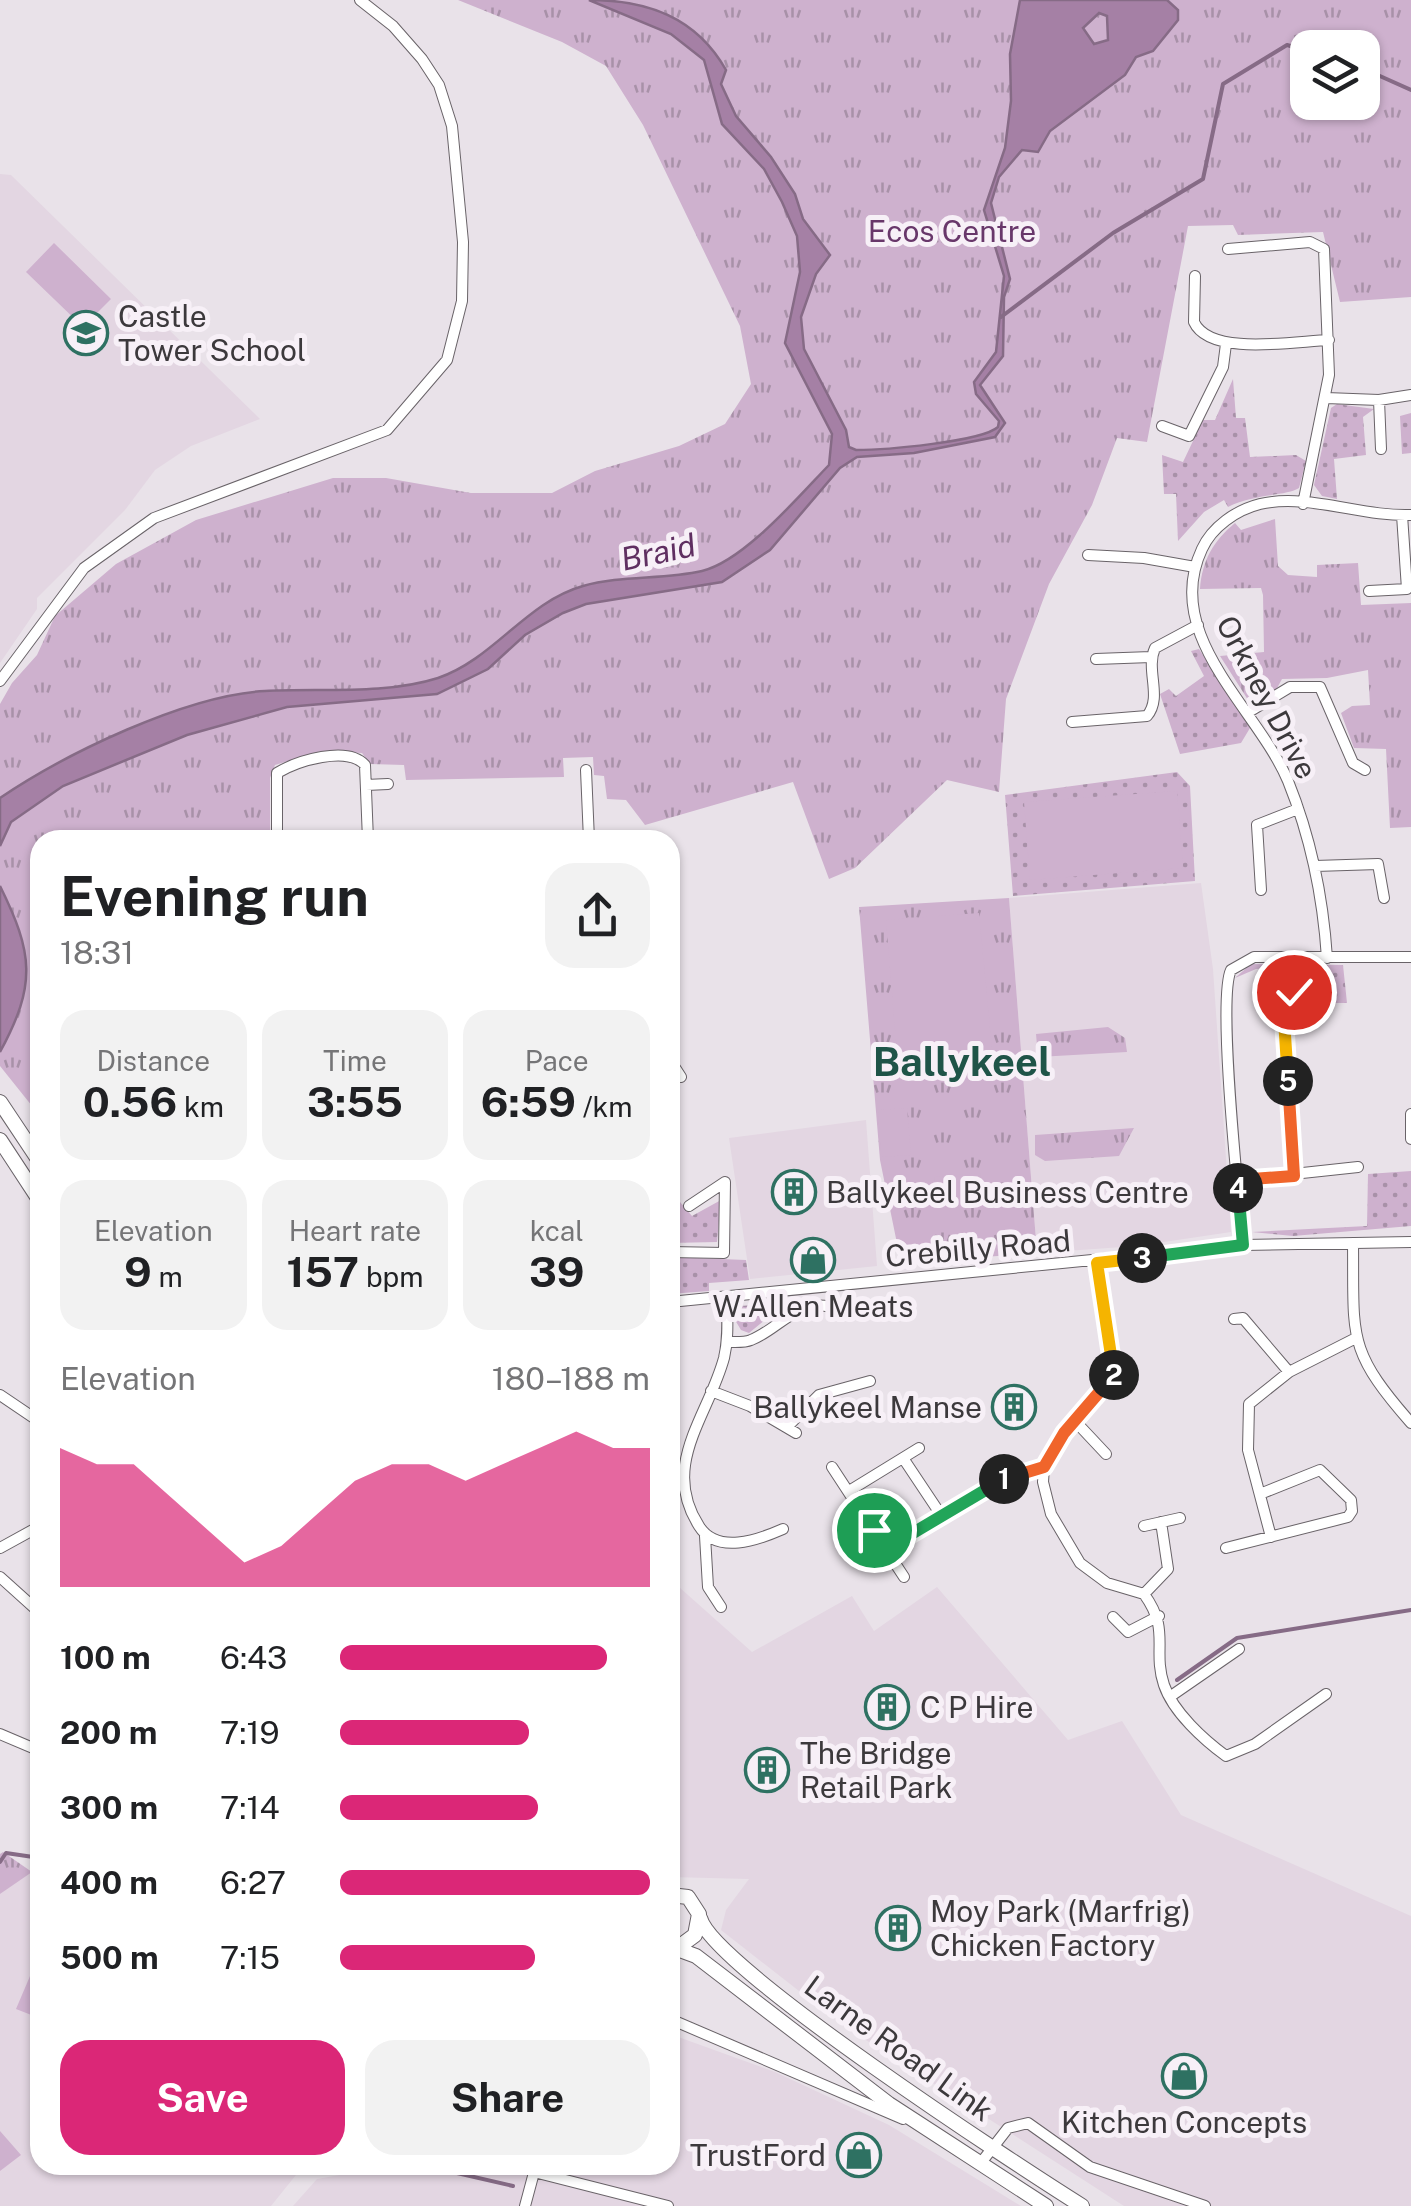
<!DOCTYPE html>
<html lang="en">
<head>
<meta charset="utf-8">
<style>
  :root { --surface:#fff; --page:#f2f2f2; --text:#202124; --muted:#757577; --accent:#db2777 }
  body { margin:0; font-family:"Public Sans",sans-serif; background:var(--page); color:var(--text); height:100vh; display:flex; flex-direction:column; font-size:38px; white-space:nowrap }
  * { box-sizing:border-box; margin:0 }
  p { font-size:32px; color:var(--muted) }
  .icon { flex:none; width:55px; height:55px; fill:none; stroke:currentColor; stroke-width:2; stroke-linecap:round; stroke-linejoin:round }
  .map { position:relative; flex:1; overflow:hidden }
  .drawer { position:absolute; left:30px; top:830px; width:650px; height:1345px; display:flex; flex-direction:column; background:var(--surface); border-radius:30px; box-shadow:0 2px 8px #0004 }
  .drawer>* { flex:none }
  .tools { position:absolute; left:1290px; top:30px; display:grid; gap:20px }
  .tools a { display:grid; place-items:center; width:90px; height:90px; border-radius:20px; background:var(--surface); box-shadow:0 2px 8px #0004; font-size:50px }
  .pin { position:absolute; display:grid; place-items:center; width:85px; height:85px; color:#fff; margin:-42px; border:5px solid #fff; border-radius:50%; box-shadow:0 2px 10px #0007 }
  .km { position:absolute; width:50px; height:50px; margin:-25px; border-radius:50%; background:#222; color:#fff; font-size:28px; line-height:50px; text-align:center }
  .round { display:grid; place-items:center; flex:none; width:105px; height:105px; border-radius:30px; background:var(--page) }
  .headline { display:flex; align-items:center; justify-content:space-between; height:170px; padding:0 30px }
  h1 { font-size:55px; font-weight:700; line-height:75px }
  .metrics { display:grid; grid-template-columns:repeat(3,1fr); gap:15px; height:170px; padding:10px 30px }
  .metrics div { display:grid; align-content:center; border-radius:25px; background:var(--page); text-align:center }
  .metrics b { font-size:42px; font-weight:700 }
  .metrics small { font-size:28px; font-weight:400 }
  .metrics p { font-size:28px }
  .chart { height:280px; padding:20px 30px }
  .chart p { display:flex; justify-content:space-between }
  .chart svg { width:100%; height:180px; margin-top:10px; fill:var(--accent); opacity:.7 }
  .cta { display:flex; gap:20px; margin-top:auto; padding:20px 30px }
  .cta a { flex:1; height:115px; border-radius:30px; background:var(--accent); color:#fff; font-size:40px; font-weight:700; line-height:115px; text-align:center }
  .cta a+a { background:var(--page); color:var(--text) }
  ul { padding:0 30px; list-style:none; font-size:32px }
  li { display:grid; grid-template-columns:160px 120px 1fr; align-items:center; height:75px }
  li i { height:25px; border-radius:12px; background:var(--accent) }
  .map>svg:first-child { display:block }
</style>
</head>
<body>
<div class="map">
<svg width="1411" height="2206" viewBox="0 0 1411 2206">
  <defs>
    <pattern id="grass-dots" width="8" height="8" patternUnits="userSpaceOnUse" patternTransform="scale(2.5)"><rect width="8" height="8" fill="#ceb1ce"/><path d="M2 2h.1M6 6h.1" fill="none" stroke="#a891a8" stroke-width="1.8" stroke-linecap="round"/></pattern>
    <pattern id="park-tufts" width="24" height="20" patternUnits="userSpaceOnUse" patternTransform="scale(2.5)"><rect width="24" height="20" fill="#ceb1ce"/><path d="M3 7l-1-3M5 7V3M7 7l1-3M15 17l-1-3M17 17v-4M19 17l1-3" fill="none" stroke="#a891a8"/></pattern>
  </defs>
  <rect width="100%" height="100%" fill="#e9e2e9"/>
  <!-- built -->
  <path fill="#e3d6e2" d="M0 174 11 175 260 419 191 446 155 470 125 510 37 598V609L0 663Z
    M1201 883 1213 969 1231 1232 1137 1246 1037 1253 1009 898Z
    M866 1120 877 1266 750 1279 729 1138Z
    M670 1579 752 1652 852 1596 874 1631 937 1587 1068 1740 1122 1721 1181 1815 1411 1916V2206H1124L841 2024 721 1930 726 1910 749 1879 670 1877Z
    M31 1871 40 1875V2165H304L271 2206H0V1894Z
    M670 2034 775 2072 889 2125 1021 2206H293L317 2179 397 2165H670Z"/>
  <!-- grass -->
  <path fill="url(#grass-dots)" d="M1233 379 1236 418H1245L1250 457 1296 455 1306 461 1299 488C1287 496 1252 494 1228 507L1224 500 1204 512 1178 541 1176 494H1164L1162 455 1183 462 1203 420H1215Z
    M1337 404 1374 409 1363 417 1366 455 1334 459 1337 499 1322 496 1314 485 1331 408Z
    M1411 413V453L1402 454 1400 416Z
    M1199 649 1250 728 1241 743 1180 754 1160 694 1169 689 1176 696 1204 676 1191 651Z
    M1177 772 1190 786 1195 881 1013 896 1005 795Z
    M1251 964 1343 965 1347 1003H1333L1332 982 1275 981 1274 968 1256 969 1235 978Z
    M1411 1171V1226L1293 1236 1252 1232 1367 1226 1368 1174Z
    M721 1200 717 1242 670 1243V1209L680 1202 692 1216Z
    M670 1257 746 1260 749 1280 709 1283V1291L670 1294Z
    M808 1301 776 1311 749 1333 741 1330 735 1320 740 1306Z"/>
  <!-- park -->
  <path fill="url(#park-tufts)" fill-rule="evenodd" d="M458 0H1411V297L1340 302 1323 232 1238 235 1233 225 1188 226 1147 442 1117 438 1092 505 1049 584 1006 699 999 792 947 780 855 868 829 879 793 782 645 825 626 800 607 799 604 776 594 775 593 757 563 758 564 777 406 780 404 765 370 764 362 753 321 751 275 765 270 778V840H40V1116L0 1066V704L12 683 37 655 55 616 116 564 196 520 333 478H386L471 493H552L595 471 679 446 725 424 751 384 740 326 643 125 606 66 562 42ZM1308 48H1362V102H1308Z
    M1275 519 1278 566 1288 575 1317 577V565L1358 563 1361 605 1411 603V827L1390 828 1386 749 1354 748 1341 713 1352 706 1370 705 1368 670 1327 678 1282 679 1276 690 1250 703 1220 656 1264 652 1263 595 1261 588 1200 589C1202 561 1213 541 1235 523L1241 530Z
    M1009 898 1037 1253 901 1263 880 1160 859 907Z
    M1108 1027 1125 1038 1127 1052 1038 1057 1036 1034Z
    M1134 1128 1119 1156 1045 1161 1035 1155V1135Z
    M3 1852 32 1872 0 1894V1854Z"/>
  <!-- pitch -->
  <path fill="#ceb1ce" d="M54 243 111 299 83 327 26 272Z
    M1177 791 1183 868 1030 880 1024 802Z
    M979 913 993 1059 898 1066 886 920Z
    M907 1108 911 1155 881 1157 878 1110Z
    M980 1173 982 1198 936 1202 934 1177Z
    M36 1962 40 1964 39 2018 16 2009Z
    M0 2131 21 2155 0 2171Z"/>
  <!-- water -->
  <path fill="#a580a5" stroke="#866b86" stroke-width="2.5" fill-rule="evenodd" d="M589 0C647 0 696 17 726 70L721 84 736 116 771 157 795 194 803 219 830 255 816 274 801 317 804 349 846 430 849 447 856 450C883 450 981 442 998 427L999 421 976 394 974 382 996 352 1004 276 984 210 1005 148 1011 101 1010 54 1020 0H1167L1178 10V20L1153 51 1136 57 1125 75 1050 131 1038 152 1022 150 999 177 991 203 1010 279 1004 297 1003 356 980 385 1005 423 995 437 914 453 857 457 840 468 770 550 722 582 586 604 563 613 525 635 488 669 437 694 287 707 187 735 63 786 11 822 0 846V798C65 754 186 695 265 691 319 688 385 695 438 678 494 659 526 602 583 586 621 575 663 580 702 571 744 561 799 496 829 465L832 434 785 343 800 272 797 236 782 202 764 169 722 124 704 60 671 34ZM1099 13 1107 16 1108 40 1094 44 1083 28Z
    M0 886C33 953 37 984 0 1052Z"/>
  <g fill="none" stroke-linecap="round" stroke-linejoin="round">
    <!-- stream -->
    <path stroke="#866b86" stroke-width="4" d="M1362 68 1411 90
      M1001 317 1113 233 1203 179 1223 84 1287 45 1308 51
      M1177 1680 1237 1638 1411 1610
      M0 1862 6 1853 40 1858
      M422 2165 513 2186"/>
    <defs>
      <path id="minor" d="M1228 249 1310 242 1324 249 1329 375 1303 504
        M1195 276 1194 322C1210 357 1296 341 1329 340
        M1326 398 1379 400 1411 395
        M1379 400 1381 449
        M1162 426 1189 436 1223 367 1226 344
        M1088 555 1144 558 1195 567
        M1369 591 1407 589 1402 515
        M1096 659 1151 657
        M0 681 84 568 154 518 387 430 447 360 462 301 463 242 452 126 439 85 422 59 393 26 360 0
        M1247 713 1290 687H1320L1353 763 1365 770
        M1072 722 1147 716C1163 697 1145 670 1155 648L1198 625
        M586 770 589 840
        M366 785 388 784
        M277 840V773C297 761 347 745 365 765L368 840
        M1315 866 1378 864 1384 898
        M1261 890 1257 825 1298 809
        M1327 958C1323 897 1311 838 1288 781 1258 709 1161 636 1202 549 1212 527 1236 510 1260 504 1308 493 1362 517 1411 515
        M670 1060 681 1077
        M1411 1114V1139
        M1294 1176 1283 1003 1292 993 1324 992
        M1238 1180 1358 1167
        M1353 1243C1354 1337 1346 1349 1411 1423
        M1243 1245C1239 1200 1217 999 1231 970L1254 957H1411
        M670 1252 724 1253 725 1182 689 1206
        M1097 1263 1115 1370 1113 1382 1052 1450 1044 1467 1043 1482 1051 1514 1080 1563 1107 1583 1144 1594C1171 1631 1152 1649 1164 1685 1173 1712 1204 1740 1226 1756L1255 1744 1326 1694
        M727 1296C727 1317 729 1337 724 1358 708 1417 660 1465 699 1526 717 1555 758 1540 783 1529
        M670 1302 1243 1245 1411 1242
        M1234 1319 1243 1318 1289 1372
        M727 1342C735 1342 744 1343 751 1340 780 1329 801 1293 839 1310
        M711 1391 750 1406 796 1433
        M0 1395 40 1422
        M1075 1421 1106 1454
        M788 1426 819 1395 870 1381
        M903 1458 941 1515
        M832 1467 904 1577
        M849 1491 919 1448
        M1144 1526 1180 1518
        M705 1536 708 1587 721 1607
        M1271 1537 1248 1450 1249 1404 1289 1372 1354 1339
        M0 1548 40 1526
        M1226 1548 1348 1517 1352 1511 1351 1500 1320 1470 1260 1494
        M886 1549C939 1521 984 1480 1044 1467
        M0 1577 40 1613
        M1144 1594 1168 1569 1161 1522
        M1113 1617 1128 1632 1159 1616
        M1171 1696 1239 1649
        M0 1734 40 1751
        M670 2019 903 2119
        M980 2164 1008 2128 1028 2123 1090 2167 1205 2206
        M534 2172 668 2206
        M525 2206 536 2165"/>
      <path id="major" d="M0 1102 40 1162
        M0 1140 40 1201
        M670 1895 688 1897 699 1914 695 1935 676 1949
        M700 1918C712 1967 1023 2169 1082 2206
        M677 1949 696 1956 889 2104 1046 2206"/>
    </defs>
    <!-- minor casing -->
    <use href="#minor" stroke="#696368" stroke-width="12"/>
    <!-- major casing -->
    <use href="#major" stroke="#696368" stroke-width="16"/>
    <!-- minor -->
    <use href="#minor" stroke="#fff" stroke-width="10"/>
    <!-- major -->
    <use href="#major" stroke="#fff" stroke-width="14"/>
  </g>
  <g fill="none" stroke-linecap="round" stroke-linejoin="round">
    <defs>
      <path id="split-1" d="M874 1530 886 1549 1004 1479"/>
      <path id="split-2" d="M1004 1479 1044 1467 1064 1433 1114 1375"/>
      <path id="split-3" d="M1114 1375 1097 1263 1142 1258"/>
      <path id="split-4" d="M1142 1258 1243 1245 1238 1188"/>
      <path id="split-5" d="M1238 1188V1180L1294 1176 1288 1081"/>
      <path id="split-6" d="M1288 1081 1283 1004 1294 992"/>
    </defs>
    <!-- split-1 casing -->
    <use href="#split-1" stroke="#fff" stroke-width="20"/>
    <!-- split-2 casing -->
    <use href="#split-2" stroke="#fff" stroke-width="20"/>
    <!-- split-3 casing -->
    <use href="#split-3" stroke="#fff" stroke-width="20"/>
    <!-- split-4 casing -->
    <use href="#split-4" stroke="#fff" stroke-width="20"/>
    <!-- split-5 casing -->
    <use href="#split-5" stroke="#fff" stroke-width="20"/>
    <!-- split-6 casing -->
    <use href="#split-6" stroke="#fff" stroke-width="20"/>
    <!-- split-1 -->
    <use href="#split-1" stroke="#22a559" stroke-width="12"/>
    <!-- split-2 -->
    <use href="#split-2" stroke="#f0652b" stroke-width="12"/>
    <!-- split-3 -->
    <use href="#split-3" stroke="#f5b400" stroke-width="12"/>
    <!-- split-4 -->
    <use href="#split-4" stroke="#22a559" stroke-width="12"/>
    <!-- split-5 -->
    <use href="#split-5" stroke="#f0652b" stroke-width="12"/>
    <!-- split-6 -->
    <use href="#split-6" stroke="#f5b400" stroke-width="12"/>
  </g>
  <!-- icons -->
  <defs>
    <symbol id="school-ring" viewBox="-11 -11 22 22"><circle r="9.5" fill="#f7f0f7" stroke="#2e7162" stroke-width="1.5"/><path d="M0-5L7-2L0 1L-7-2ZM-4 1L0 2.5L4 1V4Q0 6-4 4Z" fill="#2e7162"/></symbol>
    <symbol id="building-ring" viewBox="-11 -11 22 22"><circle r="9.5" fill="#f7f0f7" stroke="#2e7162" stroke-width="1.5"/><path d="M-4-6H4V6H1V3H-1V6H-4ZM-2.5-4.3h1.7v1.8h-1.7ZM.8-4.3h1.7v1.8H.8ZM-2.5-1h1.7V.8h-1.7ZM.8-1h1.7V.8H.8Z" fill="#2e7162"/></symbol>
    <symbol id="shop-ring" viewBox="-11 -11 22 22"><circle r="9.5" fill="#f7f0f7" stroke="#2e7162" stroke-width="1.5"/><path d="M-5-2.5h2.3a2.7 3.5 0 0 1 5.4 0H5L5.5 6h-11ZM-1.5-2.5h3a1.5 2.3 0 0 0-3 0Z" fill="#2e7162"/></symbol>
  </defs>
  <g fill-rule="evenodd">
    <use href="#school-ring" x="61" y="308" width="50" height="50"/>
    <use href="#building-ring" x="769" y="1167" width="50" height="50"/>
    <use href="#shop-ring" x="788" y="1235" width="50" height="50"/>
    <use href="#building-ring" x="989" y="1382" width="50" height="50"/>
    <use href="#building-ring" x="862" y="1682" width="50" height="50"/>
    <use href="#building-ring" x="742" y="1745" width="50" height="50"/>
    <use href="#building-ring" x="873" y="1903" width="50" height="50"/>
    <use href="#shop-ring" x="1159" y="2051" width="50" height="50"/>
    <use href="#shop-ring" x="834" y="2130" width="50" height="50"/>
  </g>
  <g text-anchor="middle" dominant-baseline="central" stroke-width="10" stroke-linejoin="round" paint-order="stroke">
    <!-- park labels -->
    <g font-size="30" fill="#68376a" stroke="#f7f0f7">
      <text x="952" y="231">Ecos Centre</text>
    </g>
    <!-- poi labels -->
    <g font-size="30" fill="#3c393c" stroke="#f7f0f7" text-anchor="start">
      <text x="118" y="316">Castle<tspan x="118" dy="34">Tower School</tspan></text>
      <text x="826" y="1192">Ballykeel Business Centre</text>
      <text x="813" y="1306" text-anchor="middle">W.Allen Meats</text>
      <text x="982" y="1407" text-anchor="end">Ballykeel Manse</text>
      <text x="920" y="1707">C P Hire</text>
      <text x="800" y="1753">The Bridge<tspan x="800" dy="34">Retail Park</tspan></text>
      <text x="930" y="1911">Moy Park (Marfrig)<tspan x="930" dy="34">Chicken Factory</tspan></text>
      <text x="1184" y="2122" text-anchor="middle">Kitchen Concepts</text>
      <text x="826" y="2155" text-anchor="end">TrustFord</text>
    </g>
    <!-- street labels -->
    <g font-size="30" fill="#3c393c" stroke="#f7f0f7">
      <text transform="translate(1267 697) rotate(62)">Orkney Drive</text>
      <text transform="translate(978 1248) rotate(-5)">Crebilly Road</text>
      <text transform="translate(899 2048) rotate(36)">Larne Road Link</text>
    </g>
    <!-- water labels -->
    <g font-size="32" font-style="italic" fill="#5f2f61" stroke="#f7f0f7">
      <text transform="translate(658 552) rotate(-12)">Braid</text>
    </g>
    <!-- district labels -->
    <g font-size="40" font-weight="bold" fill="#1f5448" stroke="#f7f0f7">
      <text x="962" y="1061">Ballykeel</text>
    </g>
  </g>
</svg>
<div class="tools">
<a><svg class="icon" aria-label="layers" viewBox="0 0 24 24"><path d="M12 4l9 5-9 5-9-5zM3 14l9 5 9-5"/></svg></a>
</div>
<div class="pin" style="left:874px;top:1530px;background:#1e9e55"><svg class="icon" aria-label="arrive" viewBox="0 0 24 24"><path d="M6 21V4h12l-3 4 3 4H6"/></svg></div>
<div class="pin" style="left:1294px;top:992px;background:#d93025"><svg class="icon" aria-label="check" viewBox="0 0 24 24"><path d="M5 12l5 5 9-10"/></svg></div>
<b class="km" style="left:1004px;top:1479px">1</b>
<b class="km" style="left:1114px;top:1375px">2</b>
<b class="km" style="left:1142px;top:1258px">3</b>
<b class="km" style="left:1238px;top:1188px">4</b>
<b class="km" style="left:1288px;top:1081px">5</b>
<section class="drawer">
<div class="headline"><div><h1>Evening run</h1><p>18:31</p></div><a class="round"><svg class="icon" aria-label="share" viewBox="0 0 24 24"><path d="M12 15V3M7 8l5-5 5 5M5 13v7h14v-7"/></svg></a></div>
<div class="metrics">
<div><p>Distance</p><b>0.56<small> km</small></b></div>
<div><p>Time</p><b>3:55</b></div>
<div><p>Pace</p><b>6:59<small> /km</small></b></div>
</div>
<div class="metrics">
<div><p>Elevation</p><b>9<small> m</small></b></div>
<div><p>Heart rate</p><b>157<small> bpm</small></b></div>
<div><p>kcal</p><b>39</b></div>
</div>
<div class="chart"><p><span>Elevation</span>180–188 m</p>
<svg viewBox="0 0 160 44" preserveAspectRatio="none"><path d="M0 44V10L10 14L20 14L30 22L40 30L50 38L60 34L70 26L80 18L90 14L100 14L110 18L120 14L130 10L140 6L150 10L160 10V44z"/></svg>
</div>
<ul>
<li><b>100 m</b>6:43<i style="width:86%"></i></li>
<li><b>200 m</b>7:19<i style="width:61%"></i></li>
<li><b>300 m</b>7:14<i style="width:64%"></i></li>
<li><b>400 m</b>6:27<i style="width:100%"></i></li>
<li><b>500 m</b>7:15<i style="width:63%"></i></li>
</ul>
<div class="cta"><a>Save</a><a>Share</a></div>
</section>
</div>
</body>
</html>
